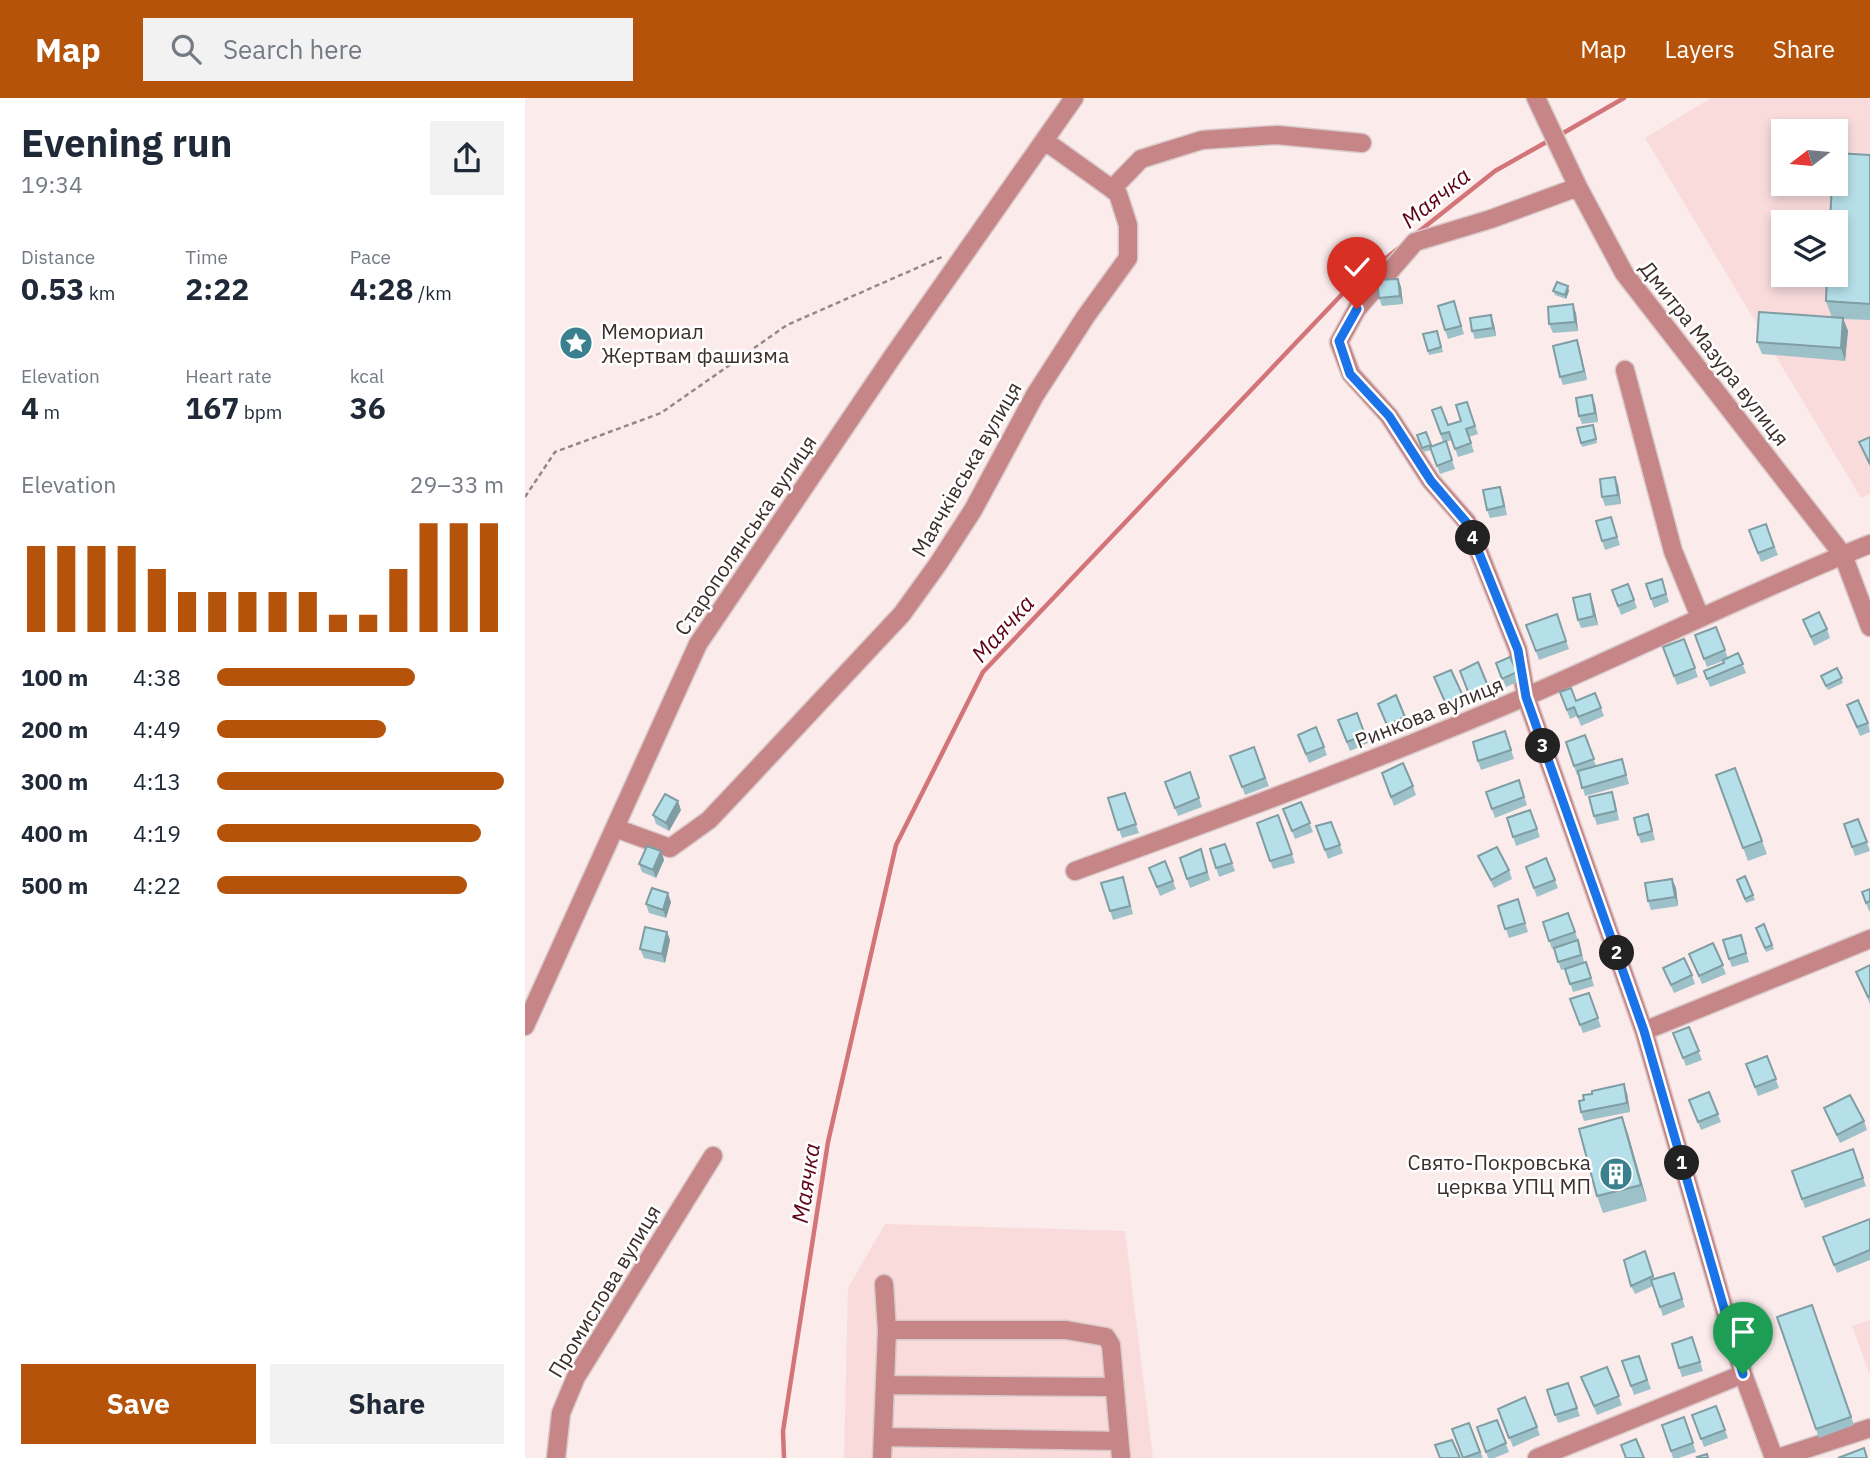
<!DOCTYPE html>
<html lang="en">
<head>
<meta charset="utf-8">
<style>
  :root { --surface:#fff; --page:#f2f2f3; --text:#1f2937; --muted:#747a83; --accent:#b45309 }
  body { margin:0; font-family:"IBM Plex Sans",sans-serif; background:var(--page); color:var(--text); height:100vh; display:flex; flex-direction:column; font-size:26px; white-space:nowrap }
  * { box-sizing:border-box; margin:0 }
  p { font-size:23px; color:var(--muted) }
  .icon { flex:none; width:38px; height:38px; fill:none; stroke:currentColor; stroke-width:2; stroke-linecap:round; stroke-linejoin:round }
  .map { position:relative; flex:1; overflow:hidden }
  .panel { display:flex; flex-direction:column; background:var(--surface); width:525px }
  .panel>* { flex:none }
  .needle { width:46px; rotate:254deg }
  .buttons { position:absolute; left:1246px; top:21px; display:grid; gap:14px }
  .buttons a { display:grid; place-items:center; width:77px; height:77px; border-radius:0px; background:var(--surface); box-shadow:0 4px 10px #0003; font-size:35px }
  .pin { position:absolute; display:grid; place-items:center; width:60px; height:60px; color:#fff; margin:-72px -30px; border-radius:50% 50% 50% 0; rotate:-45deg; box-shadow:0 0 7px #0007 }
  .pin .icon { rotate:45deg }
  .km { position:absolute; width:35px; height:35px; margin:-18px; border-radius:50%; background:#222; color:#fff; font-size:19px; line-height:35px; text-align:center }
  .round { display:grid; place-items:center; flex:none; width:74px; height:74px; border-radius:0px; background:var(--page) }
  .overview { display:flex; align-items:center; justify-content:space-between; height:119px; padding:0 21px }
  h1 { font-size:38px; font-weight:800; line-height:52px }
  .figures { display:grid; grid-template-columns:repeat(3,1fr); gap:10px; height:119px; padding:7px 21px }
  .figures div { display:grid; align-content:center }
  .figures b { font-size:30px; font-weight:800 }
  .figures small { font-size:19px; font-weight:400 }
  .figures p { font-size:19px }
  .chart { height:196px; padding:14px 21px }
  .chart p { display:flex; justify-content:space-between }
  .chart svg { width:100%; height:126px; margin-top:7px; stroke:var(--accent); stroke-width:6 }
  .button { display:flex; gap:14px; margin-top:auto; padding:14px 21px }
  .button a { flex:1; height:80px; border-radius:0px; background:var(--accent); color:#fff; font-size:28px; font-weight:800; line-height:80px; text-align:center }
  .button a+a { background:var(--page); color:var(--text) }
  ul { padding:0 21px; list-style:none; font-size:23px }
  li { display:grid; grid-template-columns:112px 84px 1fr; align-items:center; height:52px }
  li i { height:18px; border-radius:9px; background:var(--accent) }
  header { display:flex; align-items:center; gap:42px; box-sizing:border-box; height:98px; padding:0 35px; background:var(--accent); color:#fff }
  header strong { font-size:33px }
  nav { display:flex; gap:38px; margin-inline-start:auto; font-size:24px }
  .search { width:490px; height:63px; background:var(--page); display:flex; align-items:center; gap:18px; box-sizing:border-box; padding:0 24px; border-radius:0px; color:var(--muted); font-size:26px }
  main { display:flex; flex:1; min-height:0 }
  .map>svg:first-child { display:block }
</style>
</head>
<body>
<header>
<strong>Map</strong>
<div class="search"><svg class="icon" aria-label="search" viewBox="0 0 24 24"><circle cx="10" cy="10" r="6"/><path d="M15 15l6 6"/></svg>Search here</div>
<nav><a>Map</a><a>Layers</a><a>Share</a></nav>
</header>
<main>
<section class="panel">
<div class="overview"><div><h1>Evening run</h1><p>19:34</p></div><a class="round"><svg class="icon" aria-label="share" viewBox="0 0 24 24"><path d="M12 15V3M7 8l5-5 5 5M5 13v7h14v-7"/></svg></a></div>
<div class="figures">
<div><p>Distance</p><b>0.53<small> km</small></b></div>
<div><p>Time</p><b>2:22</b></div>
<div><p>Pace</p><b>4:28<small> /km</small></b></div>
</div>
<div class="figures">
<div><p>Elevation</p><b>4<small> m</small></b></div>
<div><p>Heart rate</p><b>167<small> bpm</small></b></div>
<div><p>kcal</p><b>36</b></div>
</div>
<div class="chart"><p><span>Elevation</span>29–33 m</p>
<svg viewBox="0 0 160 44" preserveAspectRatio="none"><path d="M5 44V14M15 44V14M25 44V14M35 44V14M45 44V22M55 44V30M65 44V30M75 44V30M85 44V30M95 44V30M105 44V38M115 44V38M125 44V22M135 44V6M145 44V6M155 44V6"/></svg>
</div>
<ul>
<li><b>100 m</b>4:38<i style="width:69%"></i></li>
<li><b>200 m</b>4:49<i style="width:59%"></i></li>
<li><b>300 m</b>4:13<i style="width:100%"></i></li>
<li><b>400 m</b>4:19<i style="width:92%"></i></li>
<li><b>500 m</b>4:22<i style="width:87%"></i></li>
</ul>
<div class="button"><a>Save</a><a>Share</a></div>
</section>
<div class="map">
<svg width="1345" height="1360" viewBox="0 0 1345 1360">
  <rect width="100%" height="100%" fill="#fbebeb"/>
  <!-- built -->
  <path fill="#f9dbdc" fill-rule="evenodd" d="M1186 0H1345V396L1336 400 1120 40ZM1258 33H1311V86H1258ZM1258 124H1311V177H1258Z
    M360 1126 600 1133 628 1360H319L323 1190Z
    M1345 1222V1277L1327 1228Z"/>
  <g fill="none" stroke-linecap="round" stroke-linejoin="round">
    <!-- stream -->
    <path stroke="#d37479" stroke-width="4.5" d="M1033 38 1099 0
      M892 135 970 73 1025 42
      M259 1360 258 1333 303 1044 371 747 458 574 822 191 875 149"/>
    <defs>
      <path id="minor" d="M1011 0 1053 89 1099 175 1318 457 1345 529
        M520 43 587 91 616 61 677 42 752 37 837 45
        M1053 89 966 121 890 144 832 211 814 244 826 276 864 318 906 383 942 424 993 552 1001 599 1119 933 1218 1276 1249 1360
        M1100 272 1148 453 1175 519
        M90 730 145 750 184 722 218 686 377 516 413 466 448 412 510 297 561 218 603 160V127L593 96 587 91
        M550 773C701 718 852 662 1000 599 1116 549 1228 493 1345 446
        M0 928 173 546 370 255 549 0
        M1119 933 1345 841
        M362 1232H541L581 1239 586 1247 596 1360
        M360 1287 589 1289
        M358 1339 594 1343
        M31 1360 36 1315 51 1279 188 1058
        M357 1360 362 1232 359 1186
        M1012 1360 1218 1276
        M1253 1360 1345 1330"/>
    </defs>
    <!-- minor casing -->
    <use href="#minor" stroke="#d9c9c9" stroke-width="21"/>
    <!-- path -->
    <path stroke="#978888" stroke-width="2.5" stroke-dasharray="5 3.5" stroke-linecap="butt" d="M0 399 30 354 136 315 262 227 419 158"/>
    <!-- minor -->
    <use href="#minor" stroke="#c68587" stroke-width="18"/>
  </g>
  <!-- wall -->
  <path fill="#9dc1c8" d="M1345 57V222L1318 221 1323 233 1320 263 1237 256 1232 244 1307 220 1301 203Z
    M873 181 876 189 878 206 857 208 854 200Z
    M1028 193H1044L1041 201 1030 197Z
    M932 212 939 236 923 241 920 232Z
    M1051 215 1053 233 1028 235 1024 226Z
    M969 226 971 238 950 241 947 233Z
    M912 233 918 254 904 257 903 253Z
    M1052 242 1062 282 1038 287 1035 279Z
    M942 304 953 336 944 339 949 354 933 359 927 342 921 344 930 371 915 376 906 352 898 354 897 350 901 334 906 348 918 344 907 312 923 327 936 323Z
    M1070 306 1073 324 1057 326 1054 318Z
    M1069 331 1072 345 1057 349 1056 345Z
    M1345 339V369L1334 344Z
    M1090 379 1093 387 1096 406 1080 408 1077 399Z
    M978 397 982 417 965 420 962 412Z
    M1086 419 1095 447 1080 452 1077 443Z
    M1241 426 1253 457 1236 464 1224 432Z
    M1137 481 1144 504 1129 510 1121 486Z
    M1103 486 1112 510 1096 517 1087 492Z
    M1068 505 1073 527 1056 530 1053 522Z
    M1032 516 1044 551 1014 562 1001 527Z
    M1278 522 1302 531 1305 540 1289 548Z
    M1191 529 1203 560 1213 555 1221 575 1185 589 1179 573 1199 565 1198 563 1182 569 1170 537Z
    M1159 541 1173 579 1152 587 1138 549Z
    M985 559 995 583 981 589 971 565Z
    M953 564 966 596 947 605 935 573Z
    M1312 570 1318 585 1303 592 1296 578Z
    M909 579 938 598 941 607 924 614Z
    M1035 594 1051 603 1070 595 1079 618 1056 628 1052 618 1045 621Z
    M871 597 883 627 865 635 853 606Z
    M1322 607 1343 625 1345 634 1335 638Z
    M832 615 843 645 825 653 813 622Z
    M791 629 802 657 784 665 773 637Z
    M1060 637 1071 668 1097 661 1104 686 1060 698 1054 676 1052 677 1041 644Z
    M983 642 989 661 956 672 953 663Z
    M729 649 744 688 720 697 705 658Z
    M1210 670 1242 756 1223 763 1191 677Z
    M665 674 677 709 653 718 640 684Z
    M857 675 888 688 891 697 869 708Z
    M994 682 1002 707 970 720 961 694Z
    M600 695 614 735 597 740 583 700Z
    M1090 702 1094 722 1072 727 1069 718Z
    M776 704 788 734 770 741 758 711Z
    M156 712 144 733 131 726 128 717Z
    M1005 712 1015 739 991 748 982 720Z
    M753 717 770 765 748 771 732 725Z
    M1333 721 1345 753 1330 758 1319 726Z
    M806 724 818 755 803 761 791 728Z
    M1126 725 1130 742 1116 745 1113 737Z
    M700 746 710 773 694 779 685 751Z
    M136 753 139 762 131 780 117 774 114 766Z
    M953 758 984 772 987 781 969 790Z
    M655 760H679L685 782 665 790Z
    M1021 760 1033 790 1012 799 1001 769Z
    M640 763 651 791 635 798 624 770Z
    M1220 778 1230 802 1221 805 1212 782Z
    M1147 781 1151 790 1153 808 1126 812 1123 803Z
    M576 785 601 788 608 816 588 822Z
    M1345 791V813H1344L1337 794Z
    M993 801 1003 834 984 840 973 808Z
    M146 804 141 820 124 815 121 806Z
    M1043 815 1056 850 1059 864H1061L1064 872 1069 888 1048 894 1040 871 1036 872 1029 850 1027 851 1018 824Z
    M1239 826 1249 851 1241 854 1231 830Z
    M142 834 145 842 140 865 119 860 115 851Z
    M1188 845 1201 876 1177 886 1164 856Z
    M1219 846 1224 864 1207 869 1204 861Z
    M1345 867V906L1331 874Z
    M1138 870 1167 877 1170 886 1149 895Z
    M1064 895 1076 929 1058 935 1045 901Z
    M1164 929 1177 962 1161 968 1148 935Z
    M1242 958 1254 990 1233 998 1221 966Z
    M1184 994 1196 1024 1176 1032 1164 1002Z
    M1102 995 1105 1014 1059 1023 1056 1014Z
    M1299 1010 1339 1023 1342 1032 1315 1045Z
    M1097 1019 1103 1036 1122 1103 1078 1115 1072 1098Z
    M1328 1051 1341 1088 1280 1110 1267 1073Z
    M1345 1121V1162L1312 1175 1298 1139Z
    M1120 1153 1130 1181 1149 1175 1160 1209 1138 1218 1128 1188 1110 1196 1106 1188Z
    M1287 1207 1329 1327 1294 1340 1252 1219Z
    M1147 1246 1170 1248 1178 1273 1157 1279Z
    M1114 1258 1126 1291 1109 1297 1097 1263Z
    M1082 1269 1097 1307 1072 1317 1056 1279Z
    M1043 1285 1055 1318 1033 1325 1022 1292Z
    M1000 1299 1015 1337 988 1349 973 1311Z
    M1191 1308 1203 1340 1179 1349 1167 1317Z
    M1159 1319 1171 1354 1154 1360H1148L1137 1327Z
    M972 1322 984 1354 969 1360H963L952 1329Z
    M944 1325 958 1360H938Z"/>
  <!-- shaded-wall -->
  <path fill="#7f9da3" d="M873 181 876 189 878 206 875 198Z
    M1043 188 1044 193 1041 201 1040 197Z
    M1048 206 1051 215 1053 233 1050 224Z
    M966 217 969 226 971 238 968 230Z
    M1318 220 1323 233 1320 263 1316 250Z
    M1052 242 1055 251 1062 282 1059 273Z
    M1067 297 1070 306 1073 324 1070 315Z
    M1090 379 1093 387 1096 406 1093 397Z
    M1065 496 1068 505 1073 527 1069 518Z
    M153 703 156 712 144 733 141 725Z
    M136 753 139 762 131 780 128 772Z
    M1147 781 1151 790 1153 808 1150 799Z
    M143 795 146 804 141 820 138 812Z
    M142 834 145 842 140 865 137 856Z
    M1099 986 1102 995 1105 1014 1102 1005Z
    M1097 1019 1103 1036 1122 1103 1116 1087Z"/>
  <!-- building -->
  <path fill="#b6e0e9" stroke="#7f9da3" stroke-width="2" d="M1311 55 1345 57V206L1301 203 1302 177H1311V124H1305L1307 86H1311Z
    M873 181 875 198 854 200 852 182Z
    M1032 184 1043 188 1040 197 1028 193Z
    M929 203 936 228 920 232 913 208Z
    M1048 206 1050 224 1024 226 1023 209Z
    M1234 214 1318 220 1316 250 1232 244Z
    M966 217 968 230 947 233 945 220Z
    M912 233 916 249 903 253 898 236Z
    M1052 242 1059 273 1035 279 1028 248Z
    M1067 297 1070 315 1054 318 1051 300Z
    M942 304 950 328 941 331 946 345 930 351 924 334 916 336 907 312 916 309 923 327 936 323 931 307Z
    M1068 327 1071 341 1056 345 1052 330Z
    M901 334 906 347 897 350 892 337Z
    M1345 339V366L1334 344Z
    M921 343 927 362 912 368 905 349Z
    M1090 379 1093 397 1077 399 1075 381Z
    M975 389 979 408 962 412 958 392Z
    M1086 419 1092 439 1077 443 1071 423Z
    M1241 426 1249 449 1233 455 1224 432Z
    M1137 481 1141 496 1126 501 1121 486Z
    M1103 486 1109 502 1093 508 1087 492Z
    M1065 496 1069 518 1053 522 1048 500Z
    M1294 514 1302 531 1286 539 1278 522Z
    M1032 516 1041 543 1011 553 1001 527Z
    M1191 529 1200 552 1179 561 1170 537Z
    M1159 541 1170 570 1149 578 1138 549Z
    M1213 555 1218 566 1182 581 1179 573 1199 565 1198 562Z
    M985 559 992 574 977 581 971 565Z
    M953 564 963 588 944 596 935 573Z
    M1312 570 1317 580 1301 588 1296 578Z
    M926 572 938 598 921 606 909 579Z
    M1046 590 1051 603 1070 595 1076 610 1053 619 1049 609 1042 612 1035 594Z
    M871 597 880 619 862 627 853 606Z
    M1333 602 1343 625 1332 629 1322 607Z
    M832 615 840 637 822 644 813 622Z
    M791 629 799 649 781 656 773 637Z
    M980 633 986 652 953 663 948 644Z
    M1060 637 1069 661 1049 668 1041 644Z
    M729 649 740 680 717 689 705 658Z
    M1097 661 1101 677 1057 690 1053 673Z
    M878 665 888 688 866 699 857 675Z
    M1210 670 1237 743 1218 750 1191 677Z
    M665 674 674 700 650 710 640 684Z
    M994 682 999 699 967 711 961 694Z
    M1087 694 1091 713 1069 718 1064 699Z
    M600 695 611 726 593 732 583 700Z
    M140 696 153 703 141 725 128 717Z
    M776 704 785 725 767 733 758 711Z
    M1005 712 1012 731 988 739 982 720Z
    M1123 716 1127 733 1113 737 1109 720Z
    M753 717 767 756 745 763 732 725Z
    M1333 721 1342 744 1327 749 1319 726Z
    M806 724 815 747 800 752 791 728Z
    M700 746 707 765 691 770 685 751Z
    M122 748 136 753 128 772 114 766Z
    M972 749 984 772 966 782 953 758Z
    M676 751 682 774 662 781 655 760Z
    M1021 760 1030 782 1009 790 1001 769Z
    M640 763 648 783 632 789 624 770Z
    M1220 778 1228 797 1220 801 1212 782Z
    M598 779 605 808 585 813 576 785Z
    M1147 781 1150 799 1123 803 1120 785Z
    M127 790 143 795 138 812 121 806Z
    M1345 791V803L1341 805 1337 794Z
    M993 801 1000 825 980 831 973 808Z
    M1043 815 1050 834 1024 843 1018 824Z
    M1239 826 1247 847 1240 850 1231 830Z
    M120 829 142 834 137 856 115 851Z
    M1216 837 1221 855 1204 861 1198 842Z
    M1053 842 1056 857 1033 864 1029 850Z
    M1188 845 1198 867 1174 878 1164 856Z
    M1159 860 1167 877 1146 887 1138 870Z
    M1061 864 1066 880 1045 886 1040 871Z
    M1345 867V898L1343 899 1331 874Z
    M1064 895 1073 920 1055 927 1045 901Z
    M1164 929 1174 953 1158 960 1148 935Z
    M1242 958 1251 981 1230 989 1221 966Z
    M1099 986 1102 1005 1056 1014 1054 1003 1059 1002 1058 997 1067 996V993Z
    M1184 994 1193 1016 1173 1024 1164 1002Z
    M1325 997 1339 1023 1312 1037 1299 1010Z
    M1097 1019 1116 1087 1072 1098 1054 1031Z
    M1328 1051 1338 1080 1277 1101 1267 1073Z
    M1345 1121V1152L1309 1167 1298 1139Z
    M1120 1153 1128 1178 1106 1188 1099 1162Z
    M1149 1175 1157 1201 1135 1209 1126 1182Z
    M1287 1207 1326 1319 1291 1331 1252 1219Z
    M1167 1239 1175 1264 1154 1270 1147 1246Z
    M1114 1258 1122 1282 1106 1288 1097 1263Z
    M1082 1269 1094 1298 1069 1308 1056 1279Z
    M1043 1285 1052 1310 1030 1317 1022 1292Z
    M1000 1299 1012 1329 984 1340 973 1311Z
    M1191 1308 1200 1332 1176 1341 1167 1317Z
    M1159 1319 1168 1345 1146 1353 1137 1327Z
    M972 1322 981 1345 961 1354 952 1329Z
    M944 1325 955 1354 938 1360 927 1331Z
    M1111 1341 1119 1360H1101L1096 1347Z
    M927 1342 935 1360H915L910 1347Z
    M1339 1350 1342 1360H1313Z
    M1182 1356 1183 1360H1173L1172 1359Z"/>
  <g fill="none" stroke-linecap="round" stroke-linejoin="round">
    <defs>
      <path id="route" d="M832 211 814 243 825 276 864 318 906 383 942 425 993 552 1001 599 1119 933 1218 1276"/>
    </defs>
    <!-- route casing -->
    <use href="#route" stroke="#fff" stroke-width="14"/>
    <!-- route -->
    <use href="#route" stroke="#1a73e8" stroke-width="9"/>
  </g>
  <!-- icons -->
  <defs>
    <symbol id="sight-disc" viewBox="-11 -11 22 22"><circle r="9.5" fill="#3b808e" stroke="#fff"/><path d="M0-6L1.8-2.2L6-1.7L2.9 1.2L3.7 5.4L0 3.3L-3.7 5.4L-2.9 1.2L-6-1.7L-1.8-2.2Z" fill="#fff"/></symbol>
    <symbol id="building-disc" viewBox="-11 -11 22 22"><circle r="9.5" fill="#3b808e" stroke="#fff"/><path d="M-4-6H4V6H1V3H-1V6H-4ZM-2.5-4.3h1.7v1.8h-1.7ZM.8-4.3h1.7v1.8H.8ZM-2.5-1h1.7V.8h-1.7ZM.8-1h1.7V.8H.8Z" fill="#fff"/></symbol>
  </defs>
  <g fill-rule="evenodd">
    <use href="#sight-disc" x="32" y="226" width="38" height="38"/>
    <use href="#building-disc" x="1072" y="1057" width="38" height="38"/>
  </g>
  <g text-anchor="middle" dominant-baseline="central" stroke-width="5" stroke-linejoin="round" paint-order="stroke">
    <!-- poi labels -->
    <g font-size="21" fill="#3d2e2e" stroke="#fff" text-anchor="start">
      <text x="76" y="233">Мемориал<tspan x="76" dy="24">Жертвам фашизма</tspan></text>
      <text x="1066" y="1064" text-anchor="end">Свято-Покровська<tspan x="1066" dy="24">церква УПЦ МП</tspan></text>
    </g>
    <!-- street labels -->
    <g font-size="21" fill="#3d2e2e" stroke="#fff">
      <text transform="translate(1190 255) rotate(52)">Дмитра Мазура вулиця</text>
      <text transform="translate(441 371) rotate(-60)">Маячківська вулиця</text>
      <text transform="translate(220 437) rotate(-56)">Старополянська вулиця</text>
      <text transform="translate(904 614) rotate(-22)">Ринкова вулиця</text>
      <text transform="translate(79 1193) rotate(-59)">Промислова вулиця</text>
    </g>
    <!-- water labels -->
    <g font-size="23" font-style="italic" fill="#5d0217" stroke="#fff">
      <text transform="translate(910 99) rotate(-39)">Маячка</text>
      <text transform="translate(477 530) rotate(-48)">Маячка</text>
      <text transform="translate(280 1085) rotate(-81)">Маячка</text>
    </g>
  </g>
</svg>
<div class="buttons">
<a><svg class="needle" viewBox="-14 -14 28 28"><path d="M0-13l5 13h-10z" fill="#e53935"/><path d="M0 13l5-13h-10z" fill="#747a83"/></svg></a>
<a><svg class="icon" aria-label="layers" viewBox="0 0 24 24"><path d="M12 4l9 5-9 5-9-5zM3 14l9 5 9-5"/></svg></a>
</div>
<div class="pin" style="left:1218px;top:1276px;background:#1e9e55"><svg class="icon" aria-label="arrive" viewBox="0 0 24 24"><path d="M6 21V4h12l-3 4 3 4H6"/></svg></div>
<div class="pin" style="left:832px;top:211px;background:#d93025"><svg class="icon" aria-label="check" viewBox="0 0 24 24"><path d="M5 12l5 5 9-10"/></svg></div>
<b class="km" style="left:1157px;top:1065px">1</b>
<b class="km" style="left:1092px;top:855px">2</b>
<b class="km" style="left:1018px;top:648px">3</b>
<b class="km" style="left:948px;top:440px">4</b>
</div>
</main>
</body>
</html>
